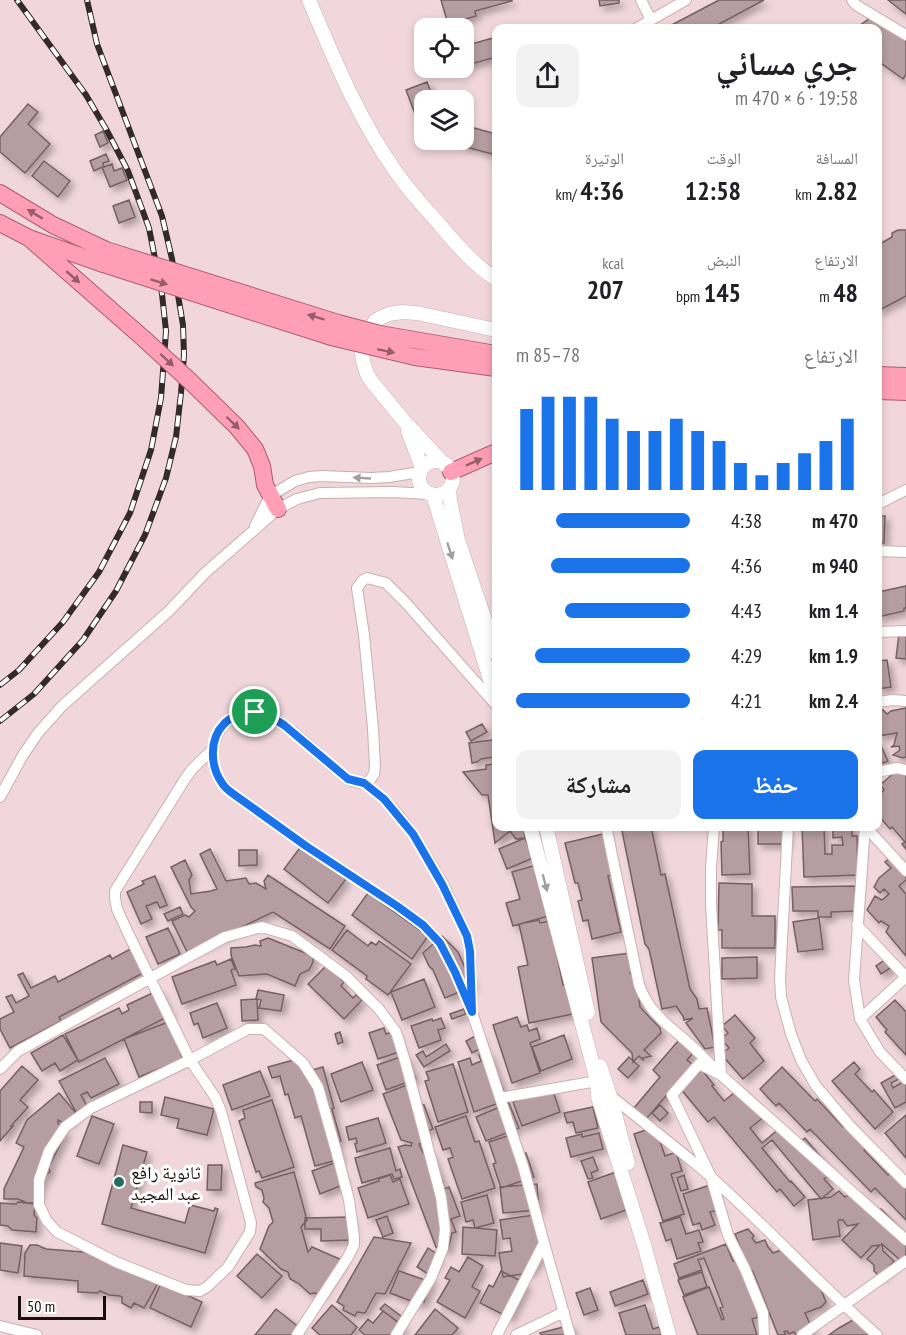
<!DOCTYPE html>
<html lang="ar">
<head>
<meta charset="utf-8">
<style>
  :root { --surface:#fff; --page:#f2f2f2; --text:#202124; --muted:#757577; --accent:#1a73e8 }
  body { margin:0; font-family:"PT Sans Narrow","Noto Naskh Arabic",sans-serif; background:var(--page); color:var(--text); direction:rtl; height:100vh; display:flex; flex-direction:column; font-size:22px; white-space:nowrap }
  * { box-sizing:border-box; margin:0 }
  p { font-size:20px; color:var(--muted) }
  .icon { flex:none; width:33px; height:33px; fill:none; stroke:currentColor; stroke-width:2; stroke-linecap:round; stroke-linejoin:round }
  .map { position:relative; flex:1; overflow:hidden; direction:ltr }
  .details { position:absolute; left:492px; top:24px; width:390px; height:807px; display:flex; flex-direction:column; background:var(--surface); border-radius:12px; box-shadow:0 3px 9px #0003; direction:rtl }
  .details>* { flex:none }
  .buttons { position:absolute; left:414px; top:18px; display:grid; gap:12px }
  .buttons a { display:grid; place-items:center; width:60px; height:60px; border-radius:12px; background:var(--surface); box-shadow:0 3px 9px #0003; font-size:30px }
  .scale { position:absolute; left:18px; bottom:15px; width:88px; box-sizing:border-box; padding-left:6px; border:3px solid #170e10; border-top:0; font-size:16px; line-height:21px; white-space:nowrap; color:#170e10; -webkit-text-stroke:4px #fff; paint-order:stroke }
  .pin { position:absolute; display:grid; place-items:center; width:51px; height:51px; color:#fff; margin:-26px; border:3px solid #fff; border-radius:50%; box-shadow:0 2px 6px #0007 }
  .round { display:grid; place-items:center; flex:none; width:63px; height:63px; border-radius:12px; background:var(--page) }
  .headline { display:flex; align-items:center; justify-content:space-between; height:102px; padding:0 24px }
  h1 { font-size:33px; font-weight:700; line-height:45px }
  .figures { display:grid; grid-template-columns:repeat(3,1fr); gap:9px; height:102px; padding:6px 24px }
  .figures div { display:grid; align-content:center }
  .figures b { font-size:26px; font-weight:700 }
  .figures small { font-size:16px; font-weight:400 }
  .figures p { font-size:16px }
  .chart { height:168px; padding:12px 24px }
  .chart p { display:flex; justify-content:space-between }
  .chart svg { width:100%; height:108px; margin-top:6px; stroke:var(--accent); stroke-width:6 }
  .primary-button { display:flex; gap:12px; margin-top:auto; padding:12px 24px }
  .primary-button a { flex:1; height:69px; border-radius:12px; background:var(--accent); color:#fff; font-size:24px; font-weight:700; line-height:69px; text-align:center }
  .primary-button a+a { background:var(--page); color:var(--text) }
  ul { padding:0 24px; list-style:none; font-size:20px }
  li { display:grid; grid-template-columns:96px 72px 1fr; align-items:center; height:45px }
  li i { height:15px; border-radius:8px; background:var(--accent) }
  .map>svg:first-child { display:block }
</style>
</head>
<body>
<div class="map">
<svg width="906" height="1335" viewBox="0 0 906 1335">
  <defs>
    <filter id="shadow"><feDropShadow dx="4.5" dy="4.5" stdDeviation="3" flood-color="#0004"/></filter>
  </defs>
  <rect width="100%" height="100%" fill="#f1d7db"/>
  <!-- building -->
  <path fill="#b59da1" stroke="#766064" stroke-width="1.5" filter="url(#shadow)" d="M441 0H512V1L475 11 476 16 448 24Z
    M599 0H619V3L600 6Z
    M719 0H764L712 28H666Z
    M888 0H906V14Z
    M873 16 906 39V74L903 79 878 61V28H856Z
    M493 38 496 50V57L464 66V46Z
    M427 82 434 100H424V126L420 127 406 90Z
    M28 104 38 112 28 124 50 144 25 173 0 152V137Z
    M467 126 496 134V155L462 146Z
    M103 131 108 143 100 147 95 135Z
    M106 154 109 161 103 163 104 167 112 164 114 171 122 168 127 180 110 187 102 167 94 171 90 161Z
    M44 161 70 181 58 197 32 176Z
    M129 200 135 217 119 223 113 206Z
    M898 230H906V296L878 311V245L892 237V233Z
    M878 516H885L884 543H878Z
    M906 586V608H904V611L878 617V592Z
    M899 634 906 635V659L896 658Z
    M887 660 891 687 878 689V661Z
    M906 708V757L903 758 893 755 900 750 899 746 891 747 894 745 897 733 878 736V712L883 710 887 714 891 711Z
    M482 724 487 732 471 741 466 732Z
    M878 739 888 761 878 765Z
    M492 740 496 745V826H528L524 830 525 838 516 839 510 831 495 843 488 795H482L463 772 486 769V765L494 764 493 757 481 759 477 762 472 763 469 743Z
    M903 765 906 768V849L902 844 905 842 892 827 890 829 878 815V796L884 790 880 785Z
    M621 826H651L661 875 665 874 690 989 697 999 699 1009 707 1008 715 1047 705 1049 686 1023 693 1018 684 1020 683 1016 676 1006 662 1009 649 949 645 944Z
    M723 826H748L750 874 722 875 721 842 723 841Z
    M758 826H787V844H758Z
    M802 826H824L825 854H832V845H843L842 837 833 838V826H852V836H857L858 875 804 877Z
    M603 834 612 875 608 876 621 932 592 939 588 920 583 921 578 901 582 900 578 883H575L565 843Z
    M525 838 533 858 507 869 499 849Z
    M302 845 346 879 328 903 284 869Z
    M210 849 226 881 246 878 249 884 256 883 266 889 264 881 268 875 345 926 330 949 273 912 211 942 187 952 172 921 185 915 189 917 195 911 191 907 171 867 185 860 192 875 189 880 191 894 211 891 217 889 200 854Z
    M239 850H257V865L239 866Z
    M894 854 906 867V880L899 886 906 894V956L886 932 889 926 881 921 879 923 867 910 875 896 882 900 889 894 884 889 880 893 874 887 879 878 891 868 885 862Z
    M536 865 552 915 513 926 506 903 520 899 512 872Z
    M155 876 167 905 160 908 157 902 146 906 152 919 141 924 127 892 144 884 142 881Z
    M719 883 752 884V916H775V948H722V930H718Z
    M855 886 856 911 831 912V917H818V911H793L792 887Z
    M368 893 428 936 412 959 352 915Z
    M180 907 183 914 168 921 164 914Z
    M819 918 823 949 798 952 793 922Z
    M539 920 540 923 550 921 563 985 577 983 583 1012 529 1023 518 967 528 965 519 924Z
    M168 928 180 954 158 964 146 937Z
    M347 930 368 946 371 942 376 945 379 941 411 964 388 995 366 979 367 976 332 950Z
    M442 936 458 952 473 986 445 998 433 970 429 966 423 953Z
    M268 938 313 956V962L309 970 300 974 295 986 267 974 239 976 231 955V948L246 947 255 945 261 946 260 941Z
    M134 947 147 971 59 1017 61 1021 10 1048 0 1029V1019L14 1012 6 997 12 995 16 1003 29 996 18 975 23 973 31 988 55 976 58 982 110 955 112 959Z
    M630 953 633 970 630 973 634 977 643 994 639 999 640 1007 660 1028 661 1033 644 1050 651 1056 643 1058V1060L639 1056 633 1062 632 1053 601 1022 592 958Z
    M757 957V978L722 979V958Z
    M231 959 235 969 231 970 236 985 182 1004 172 977 215 961 217 965Z
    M886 959 892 967 881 974 876 966Z
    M327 965 344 982 341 986 353 998 356 995 362 1000 344 1019 308 984Z
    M424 979 435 1007 402 1020 391 992Z
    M159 990 171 1015 79 1062 65 1034 119 1008 122 1014 129 1010 127 1005Z
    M258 990 284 995 281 1011 259 1008 261 1000 256 999Z
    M257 999 258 1020 242 1021 241 1000Z
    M895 1000 906 1012V1055L885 1032 887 1030 876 1017Z
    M217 1003 227 1028 203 1038 198 1023 194 1025 190 1013Z
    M464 1009 466 1014 452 1019 450 1014Z
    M735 1015 755 1038 750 1043 764 1061 743 1079 721 1054 729 1048 721 1039 728 1033 722 1026Z
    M517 1017 521 1027 527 1025 529 1031 537 1028 540 1039 530 1043 540 1073 512 1083 493 1025Z
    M441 1018 445 1028 438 1030 441 1040 419 1048 411 1026 432 1019 433 1021Z
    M168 1022 183 1059 139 1077 124 1039Z
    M384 1028 386 1034 395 1031 402 1051 378 1059 369 1033Z
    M340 1032 343 1042 338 1044 335 1034Z
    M479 1034 485 1046 472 1053 466 1041Z
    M63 1035 78 1060 60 1071 55 1063 42 1071 31 1053Z
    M564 1035 572 1059 541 1071 532 1047Z
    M679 1040 694 1052 687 1060 693 1065 646 1119 634 1108 660 1077 653 1070Z
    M446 1044 450 1051 424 1067 416 1055 423 1051 426 1057Z
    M489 1051 507 1100 474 1112 458 1062 470 1058 472 1065 481 1061 479 1055Z
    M406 1055 416 1079 386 1090 377 1065Z
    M629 1057 639 1066 628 1078 618 1069Z
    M105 1058 119 1084 91 1098 87 1092 81 1095 87 1106 76 1112 59 1081Z
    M301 1058 305 1072 323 1067 334 1108 332 1109 341 1141 336 1142 341 1159 315 1166 301 1116 295 1118 288 1094 285 1095 280 1076 272 1078 268 1067Z
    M362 1062 373 1090 341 1102 331 1074Z
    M854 1062 860 1069 855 1074 872 1092 874 1090 893 1112 875 1129 832 1081Z
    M453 1064 468 1112 438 1122 425 1081 429 1080 426 1072Z
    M22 1066 38 1080 20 1100 28 1107 11 1126H13L0 1141V1091Z
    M782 1067 815 1101 817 1099 843 1127 848 1122 867 1147 864 1150 888 1175 892 1171 906 1185V1220L875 1188 871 1192 810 1129 807 1132 779 1103 776 1106 760 1089Z
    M702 1070 714 1085 712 1086 724 1101 740 1088 764 1117 750 1128 762 1143 781 1127 796 1145 805 1138 833 1172 824 1179 833 1189 821 1199 772 1140 762 1148 790 1182 791 1181 805 1197 794 1206 780 1189 777 1192 714 1117 708 1122 680 1088Z
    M260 1071 270 1096 232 1110 223 1085Z
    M895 1075 901 1078 891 1083 893 1088 906 1080V1102L895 1108 881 1083Z
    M407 1085 419 1104 424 1105 433 1129 422 1133 426 1142 419 1144 423 1153 430 1150 443 1182 441 1190 449 1187 460 1216 451 1219 456 1232 452 1233 448 1250 436 1247 398 1147 405 1145 411 1146 412 1143 401 1140 383 1094Z
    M552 1088 560 1112 522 1126 513 1102Z
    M59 1093 75 1112 71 1121 65 1124 58 1120V1123L66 1133 49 1167 50 1172 44 1177 36 1203H27L18 1199H4V1189L24 1147 16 1143 27 1120Z
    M165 1097 214 1109 207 1135 177 1128 179 1119 161 1115Z
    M272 1100 294 1167 262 1178 259 1171 256 1172 239 1121 245 1118 243 1110Z
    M140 1102H152V1113L140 1112Z
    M509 1103 519 1128 486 1141 476 1117Z
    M660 1105 668 1113 660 1121 652 1113Z
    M593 1107 598 1128 576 1133 573 1122 567 1123 564 1113Z
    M906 1115V1158L885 1133Z
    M92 1116 114 1124 99 1164 77 1156Z
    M466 1116 475 1142 479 1141 495 1188 462 1199 448 1159 453 1157 450 1148 443 1150 435 1127Z
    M378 1118 386 1143 357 1152 355 1144 357 1143 356 1138 349 1140 346 1127Z
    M655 1127 665 1156 676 1152 682 1171 671 1174 684 1214 663 1221 634 1134Z
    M599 1133 603 1149 571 1157 566 1138 582 1134V1137Z
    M510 1135 518 1156 526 1153 534 1177 501 1188 493 1164 496 1163 489 1142Z
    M123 1145 147 1152 131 1208 185 1223 190 1205 214 1211 215 1208 218 1209 205 1253 102 1224Z
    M390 1148 396 1171 400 1169 402 1177 394 1179 392 1174 362 1183 355 1158Z
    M593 1157 598 1170 591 1173 593 1178 588 1179 581 1161Z
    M337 1162 345 1184 320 1194 312 1171Z
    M208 1165H222L221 1190H207Z
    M294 1172 307 1220 301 1227 308 1252 312 1247 342 1260 320 1295 315 1293 310 1294 298 1283 290 1279 288 1272 281 1269 260 1249 269 1226 273 1222 269 1208 263 1202 264 1198 262 1190 256 1187 255 1183Z
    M616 1172 629 1209 601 1219 588 1182Z
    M390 1175 393 1182 400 1179 409 1204 368 1218 358 1188 379 1181 378 1179Z
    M684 1175 688 1189 681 1191 677 1178Z
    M537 1184 539 1210 503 1213 500 1187Z
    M710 1185 718 1210 710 1212 715 1225 702 1230 700 1223 693 1225 683 1194Z
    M855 1190 877 1210 881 1209 900 1228 901 1235 906 1243V1255L901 1261 882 1244 883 1251 894 1261 880 1277 874 1271V1265L867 1259 880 1245 872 1246 861 1258 842 1240 858 1224 847 1226 843 1220H839L838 1221 840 1236 813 1240 808 1200 831 1197 839 1191 845 1197Z
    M487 1195 494 1223 475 1228 473 1220 466 1222 461 1202Z
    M18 1202 35 1204 34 1215 37 1218 36 1232 12 1230 8 1226 0 1225V1203L16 1204Z
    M534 1215 541 1258 529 1273 503 1277 499 1253 512 1251 510 1238 503 1239 500 1220Z
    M387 1216 393 1233 383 1237 376 1220Z
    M351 1217 352 1240 321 1241V1229H305V1218Z
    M680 1217 686 1234 699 1230 703 1242 698 1243 701 1251 677 1259 671 1239 666 1241 660 1223Z
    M463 1227 497 1230 495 1256 462 1254Z
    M748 1229 754 1236 752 1238 756 1243 765 1240 768 1247 773 1253 784 1249 821 1290 826 1302 821 1307 805 1313 813 1331 804 1335H796L794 1332 789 1334 787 1331 784 1332 786 1335H778L753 1272 747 1265 735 1234Z
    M374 1237 411 1243 385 1294 376 1293 365 1313 357 1312 355 1316 343 1310 344 1306 337 1302Z
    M0 1243 22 1246 18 1273 0 1270Z
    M726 1244 733 1261 739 1259 761 1316 752 1319 757 1335H698L683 1297 709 1287 722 1320 724 1319 720 1308 723 1307 704 1258 698 1260 702 1270 679 1278 674 1264Z
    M30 1245H37L46 1249 96 1253 158 1283 144 1308 134 1303 131 1308 122 1303V1297L120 1296 109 1295 100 1291 98 1293 78 1292V1281L24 1276 25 1253Z
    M428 1248 440 1256 428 1274 417 1267Z
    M257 1254 282 1276 262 1298 237 1276Z
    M468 1257 483 1266 472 1287 480 1291 465 1318 437 1302 450 1280 445 1278 451 1267 459 1272Z
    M399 1271 425 1280 433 1277 424 1302 421 1301 419 1304 390 1293Z
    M501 1271 527 1284 510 1318 480 1303 489 1285 493 1287Z
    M702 1272 707 1287 684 1295 678 1280Z
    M643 1280 648 1294 615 1306 610 1292Z
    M161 1283 202 1302 191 1327 150 1308Z
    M590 1288 598 1310 584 1315 576 1293Z
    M385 1304 402 1317 398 1322 380 1309Z
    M332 1305 357 1327 351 1335H320L312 1328Z
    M645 1305 653 1329 659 1327 662 1335H626L619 1313Z
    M276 1309 300 1328 294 1335H255Z
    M435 1309 458 1328 452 1335H415Z
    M383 1311 404 1327 397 1335H365L359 1330 368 1319 373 1323Z
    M858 1317 868 1335H829L839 1328Z
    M571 1325 573 1335H541L540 1333Z"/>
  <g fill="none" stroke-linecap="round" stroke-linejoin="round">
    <defs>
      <path id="minor" d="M641 0 651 20
        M852 0 856 5 906 35
        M637 28 686 0
        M878 504 906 490
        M255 526 270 496 295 481 309 477 322 476 371 478 389 477 420 472
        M878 551 906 552
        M878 632 906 631
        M878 702 893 700 906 701
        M496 705 406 603 386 583 367 578 363 580 357 588 364 635 373 728 375 767 374 774 369 781 364 783C359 783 354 782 350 780 344 777 338 770 332 766 315 751 298 734 279 722 272 717 266 712 258 712 219 709 200 753 222 783 225 787 229 790 232 793L306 846 397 906 423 925 440 943 455 972 472 1012 500 1098 523 1166 544 1243 570 1335
        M213 749 193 768 185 779 115 891V898L117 909 128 933 190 1060 215 1097 221 1111 251 1223 250 1232 228 1267 207 1287 200 1291 186 1290 116 1262 57 1232 47 1221 39 1205V1180L49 1151 65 1127 91 1108 190 1060 248 1029H264L303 1063 318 1087 337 1154 349 1200 354 1237V1245L348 1257 297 1335
        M878 772 897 768 906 770
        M364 783 384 799 401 818 413 834 443 884 467 936 470 951 472 1005
        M0 797 23 755 38 733 62 706 169 611 205 573 278 509 297 499 320 493 393 492 428 494
        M606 826 639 985C651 1017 671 1026 694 1048 703 1057 712 1066 721 1075L906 1240
        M714 826 711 868V904L721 1075 699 1064 672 1095 711 1177 728 1235 745 1269 763 1313 764 1335
        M788 826 780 978 781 997 791 1034 801 1060 816 1086 851 1127 906 1183
        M865 826 854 980 860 1019 880 1052 906 1079
        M865 826 906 871
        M857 925 906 977
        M860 1019 906 977
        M0 1069 18 1051 225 937 262 927 292 936 346 976 379 1009 396 1032 405 1061 441 1197 445 1229 443 1248 431 1278 396 1335
        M611 1096C644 1123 679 1149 711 1177 768 1228 820 1285 877 1335
        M500 1098 597 1081
        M0 1326 37 1335
        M497 1335 544 1243
        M516 1335 564 1312
        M802 1335 906 1261"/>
      <path id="tertiary" d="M309 0C334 59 359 120 396 172 409 191 425 208 440 225 457 245 474 265 496 279
        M408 431 422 468
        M419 478a17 17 0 1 1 34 0a17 17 0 1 1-34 0Z
        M445 465 404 421 372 382 367 374 363 361 361 348 364 337 376 320 389 314 402 312 417 313 496 330
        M449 489 450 500 458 540 496 653
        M433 495 496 699
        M530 826 597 1081 598 1097 645 1248 669 1335
        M546 826 588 1013
        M600 1066C612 1098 619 1131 628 1163"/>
      <path id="trunk" d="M0 193 53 225 106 250
        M0 223 29 238 103 264
        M29 238 143 338
        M878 375 906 376
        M191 382 237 427 255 449 262 466 265 485 278 509
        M878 391 906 392
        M451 472 496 452"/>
    </defs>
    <!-- minor casing -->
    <use href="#minor" stroke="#c8afb4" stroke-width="12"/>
    <!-- tertiary casing -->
    <use href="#tertiary" stroke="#c8afb4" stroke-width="15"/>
    <!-- trunk casing -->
    <use href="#trunk" stroke="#ac5d70" stroke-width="18"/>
    <!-- minor -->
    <use href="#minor" stroke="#fff" stroke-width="10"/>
    <!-- tertiary -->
    <use href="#tertiary" stroke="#fff" stroke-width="14"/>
    <!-- trunk -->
    <use href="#trunk" stroke="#fe9fb6" stroke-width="16"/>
    <defs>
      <path id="rail" d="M0 685 19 670 63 622 99 572 130 513 151 450 161 398 166 331 162 294 149 228 128 171 106 129 86 95 17 0
        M0 721 34 694 83 640 116 591 145 535 166 478 176 437 181 393 184 355 183 325 172 259 162 216 97 44 87 0"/>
    </defs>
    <!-- rail casing -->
    <use href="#rail" stroke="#34292b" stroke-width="6"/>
    <!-- rail -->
    <use href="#rail" stroke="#fff" stroke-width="4" stroke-dasharray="11" stroke-linecap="butt"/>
    <defs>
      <path id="trunk-bridge" d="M106 250 338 323 380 334 496 354
        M103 264 331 337 415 357 496 368
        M143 338 191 382"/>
    </defs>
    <!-- trunk-bridge casing -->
    <use href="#trunk-bridge" stroke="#ac5d70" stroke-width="18" stroke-linecap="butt"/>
    <!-- trunk-bridge -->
    <use href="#trunk-bridge" stroke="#fe9fb6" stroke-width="16"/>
  </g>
  <!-- one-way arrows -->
  <defs><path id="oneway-solid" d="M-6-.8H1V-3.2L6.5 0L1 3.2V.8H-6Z" transform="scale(1.5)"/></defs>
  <g fill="#965e6b">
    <use href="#oneway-solid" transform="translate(35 214) rotate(-149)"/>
    <use href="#oneway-solid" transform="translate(73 277) rotate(41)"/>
    <use href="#oneway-solid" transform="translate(159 282) rotate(17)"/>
    <use href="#oneway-solid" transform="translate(316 317) rotate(-163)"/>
    <use href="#oneway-solid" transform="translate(386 351) rotate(12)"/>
    <use href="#oneway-solid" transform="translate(167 360) rotate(43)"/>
    <use href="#oneway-solid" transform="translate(233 423) rotate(44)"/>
    <use href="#oneway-solid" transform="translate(474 462) rotate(-24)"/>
  </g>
  <g fill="#a29f9f">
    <use href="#oneway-solid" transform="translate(362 478) rotate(-177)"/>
    <use href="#oneway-solid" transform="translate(450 551) rotate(72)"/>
    <use href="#oneway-solid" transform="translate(545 883) rotate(75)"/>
  </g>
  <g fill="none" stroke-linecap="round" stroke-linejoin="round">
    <defs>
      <path id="route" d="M255 712 265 713 284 725 348 779 364 783 384 799 413 834 442 884 467 936 470 951 472 1012 455 972 440 943 423 925 397 906 306 846 232 793C228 790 224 787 222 783 210 766 209 739 224 724 231 716 244 713 255 712Z"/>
    </defs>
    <!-- route casing -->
    <use href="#route" stroke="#fff" stroke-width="12"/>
    <!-- route -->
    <use href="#route" stroke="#1a73e8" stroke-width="8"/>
  </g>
  <!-- markers -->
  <circle fill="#226c64" stroke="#fff" stroke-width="2" cx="119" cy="1182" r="6"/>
  <g text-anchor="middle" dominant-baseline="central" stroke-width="6" stroke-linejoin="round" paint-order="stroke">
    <!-- poi labels -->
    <g font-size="18" fill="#170e10" stroke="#fff" text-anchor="start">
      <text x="131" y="1172">ثانوية رافع<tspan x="131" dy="21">عبد المجيد</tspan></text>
    </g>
  </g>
</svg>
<div class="buttons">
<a><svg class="icon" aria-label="locate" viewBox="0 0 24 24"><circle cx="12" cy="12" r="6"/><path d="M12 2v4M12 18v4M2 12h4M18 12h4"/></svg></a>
<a><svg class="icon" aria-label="layers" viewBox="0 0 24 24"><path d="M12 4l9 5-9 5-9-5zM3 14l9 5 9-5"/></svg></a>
</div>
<div class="scale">50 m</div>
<div class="pin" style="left:255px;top:712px;background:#1e9e55"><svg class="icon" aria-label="arrive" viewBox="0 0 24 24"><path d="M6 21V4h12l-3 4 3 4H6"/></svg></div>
<section class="details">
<div class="headline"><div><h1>جري مسائي</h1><p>19:58 · 6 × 470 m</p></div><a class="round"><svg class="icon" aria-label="share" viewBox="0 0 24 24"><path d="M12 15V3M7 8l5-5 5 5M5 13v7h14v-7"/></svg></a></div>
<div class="figures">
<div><p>المسافة</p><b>2.82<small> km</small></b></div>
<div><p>الوقت</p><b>12:58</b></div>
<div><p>الوتيرة</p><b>4:36<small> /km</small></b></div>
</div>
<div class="figures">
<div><p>الارتفاع</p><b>48<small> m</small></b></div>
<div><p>النبض</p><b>145<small> bpm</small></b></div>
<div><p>kcal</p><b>207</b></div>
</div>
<div class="chart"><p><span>الارتفاع</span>78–85 m</p>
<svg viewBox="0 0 160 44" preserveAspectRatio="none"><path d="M5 44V11M15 44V6M25 44V6M35 44V6M45 44V15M55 44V20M65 44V20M75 44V15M85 44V20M95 44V24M105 44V33M115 44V38M125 44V33M135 44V29M145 44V24M155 44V15"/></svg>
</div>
<ul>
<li><b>470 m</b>4:38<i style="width:77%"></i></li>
<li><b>940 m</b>4:36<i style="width:80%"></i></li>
<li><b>1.4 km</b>4:43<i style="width:72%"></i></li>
<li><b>1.9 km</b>4:29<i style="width:89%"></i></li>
<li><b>2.4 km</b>4:21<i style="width:100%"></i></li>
</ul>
<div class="primary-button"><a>حفظ</a><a>مشاركة</a></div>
</section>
</div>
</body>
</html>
